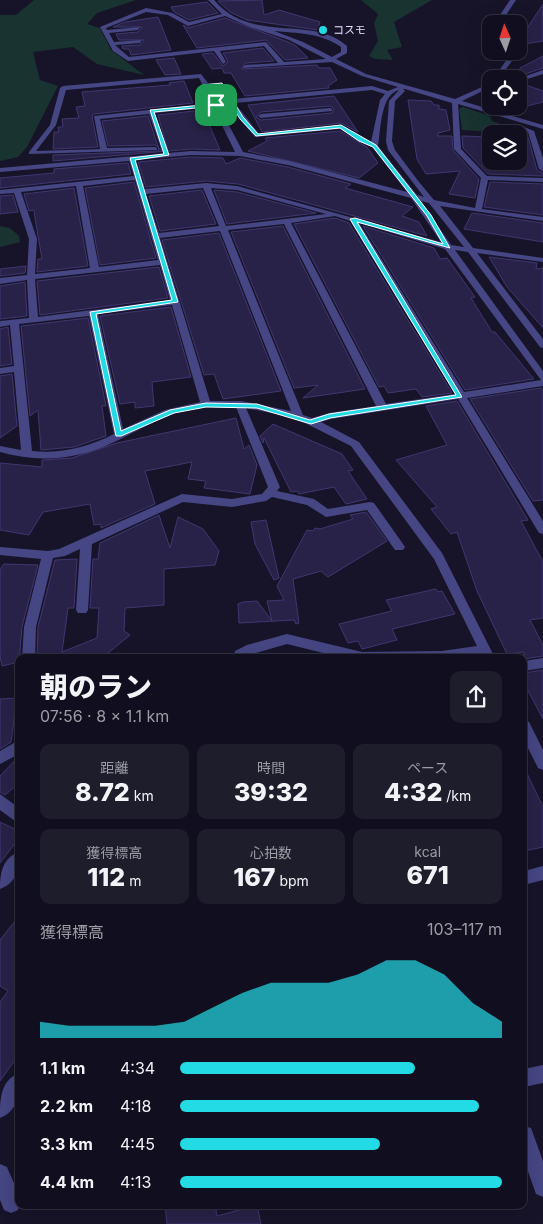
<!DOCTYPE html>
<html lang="ja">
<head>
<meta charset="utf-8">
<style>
  :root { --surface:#110f1f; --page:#1e1d2c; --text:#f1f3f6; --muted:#9c9ca4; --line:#302f3d; --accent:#23dbe5 }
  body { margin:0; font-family:Inter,"Noto Sans JP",sans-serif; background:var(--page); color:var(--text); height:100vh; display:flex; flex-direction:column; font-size:19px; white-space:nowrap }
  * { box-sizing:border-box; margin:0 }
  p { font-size:16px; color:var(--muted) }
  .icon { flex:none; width:28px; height:28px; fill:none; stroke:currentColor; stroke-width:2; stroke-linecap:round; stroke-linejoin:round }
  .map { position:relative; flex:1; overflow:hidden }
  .drawer { position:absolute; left:15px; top:654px; width:512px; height:555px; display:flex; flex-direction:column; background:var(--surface); border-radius:10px; box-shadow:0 5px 20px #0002,0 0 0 1px var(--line) }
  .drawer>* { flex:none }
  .needle { width:32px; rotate:357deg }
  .tools { position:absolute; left:482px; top:15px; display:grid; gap:10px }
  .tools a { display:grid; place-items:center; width:45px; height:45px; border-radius:10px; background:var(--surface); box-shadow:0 5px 20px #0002,0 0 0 1px var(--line); font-size:25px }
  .pin { position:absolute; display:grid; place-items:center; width:42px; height:42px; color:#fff; margin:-21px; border-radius:10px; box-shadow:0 2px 8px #0006 }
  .round { display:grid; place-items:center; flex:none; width:52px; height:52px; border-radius:10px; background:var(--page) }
  .headline { display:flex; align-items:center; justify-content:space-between; height:85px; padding:0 25px }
  h1 { font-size:28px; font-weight:800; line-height:38px }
  .stats { display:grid; grid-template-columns:repeat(3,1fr); gap:8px; height:85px; padding:5px 25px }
  .stats div { display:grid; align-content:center; border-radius:10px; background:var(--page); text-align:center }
  .stats b { font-size:25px; font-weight:800 }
  .stats small { font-size:14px; font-weight:400 }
  .stats p { font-size:14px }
  .chart { height:140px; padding:10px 25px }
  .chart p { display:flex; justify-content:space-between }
  .chart svg { width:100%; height:90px; margin-top:5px; fill:var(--accent); opacity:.7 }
  ul { padding:0 25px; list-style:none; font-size:16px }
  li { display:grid; grid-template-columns:80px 60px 1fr; align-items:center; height:38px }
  li i { height:12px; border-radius:6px; background:var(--accent) }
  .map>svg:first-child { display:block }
</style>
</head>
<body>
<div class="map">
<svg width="543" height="1224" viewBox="0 0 543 1224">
  <rect width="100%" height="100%" fill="#171429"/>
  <!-- green -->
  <path fill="#183330" d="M34 0H136L97 13 87 24 100 28 111 50 144 75 97 64 73 47 33 52 40 80 58 86 27 147 18 157 0 161V15H16Z
    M361 0H432L394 22 402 47 387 50 393 60 375 59 369 56 378 41 374 23 378 14Z
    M463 107 490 116 492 121 528 134 462 130 459 109Z
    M0 226 10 228 19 236 20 242 0 247Z"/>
  <!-- building -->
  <path fill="#282248" stroke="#403771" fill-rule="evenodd" d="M262 0 264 15 279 10 320 22 318 30 247 20 230 12 218 1Z
    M207 2 218 13 189 20 174 12 171 7Z
    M543 4V41L524 44 526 30Z
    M158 17 171 50 131 55 129 49H123L122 46 140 45 144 40H119L116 34 138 32 142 27H113L125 22Z
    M225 18 288 42 296 46 308 58 285 60 266 40 197 48 183 25 188 28Z
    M263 48 274 61 245 63 242 69 317 65 319 68H330L337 80 328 86 329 88 245 96 231 73H224L222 68 212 69 202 54 213 53 223 66 228 62 223 53Z
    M543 56V68L519 76 520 68Z
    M174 58 181 74 165 75 156 60Z
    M184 81 193 103 94 114 92 116 98 147 53 149 54 132H59L58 127H63L62 119 79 118 76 107 85 106 82 92 170 85 169 83Z
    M523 84 543 91V102L507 111 492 106H519V86Z
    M334 96 358 132 341 123 262 132 248 105ZM330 106 334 109 332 113 261 120 256 117 261 112Z
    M408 100 431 101 434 105H439V109L446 110 450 130 438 133V136H452L453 150 479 179 475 198 449 194 460 171 426 174 417 159Z
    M203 110 220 150 191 149 53 161V155L158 151 159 148 155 145 108 146 102 121 148 116 159 149 168 151 158 115Z
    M340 131 367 147 378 163 359 178 248 151 267 141 265 138Z
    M462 136 491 137V161H519V137H528L537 170 543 173V176L488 174 463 148Z
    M191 157 223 158 226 164 240 158 288 167 351 184 345 188 413 207 402 216 419 222 427 236 238 184 206 181 146 187 138 162Z
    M128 163 131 174 0 188V178L54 173V169Z
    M134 182 156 258 100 265 85 188Z
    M490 182 543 184V215L484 207Z
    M74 188 88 266 37 272 38 259H42L35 218 34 210 29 211 24 194Z
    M202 190 216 224 160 231 149 196Z
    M214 190 237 192 316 213 227 224Z
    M13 195 18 212 0 214V196Z
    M472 213 543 223V242L464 229Z
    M335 218 349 223 452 393 422 397 416 389 388 393 384 386 379 387 294 224Z
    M283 226 365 389 303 398 318 385 294 388 231 232Z
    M363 226 434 248 440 259 447 258 475 297 471 298 492 332H495L534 379 465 390Z
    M219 233 281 391 223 399 214 374 204 375 162 240Z
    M489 257 537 263 536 269 543 268V328L507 287Z
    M26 266 25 273 0 276V269Z
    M159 267 168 298 40 315 37 281Z
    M25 282 27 316 0 319V286Z
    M171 307 191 377 152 382 154 406 135 408V402L120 404 100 316Z
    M88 318 106 406H102L106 436 74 447 41 450 38 410 30 416 21 326Z
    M8 327 12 364 0 366V329Z
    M12 374 17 426 0 438V376Z
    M541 388 543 391V500L533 501 470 399Z
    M457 401 528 520 521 521 543 562V618L530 620 543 645V656L524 659V652L507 654 477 591 457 532 451 534 431 509 437 507 396 460 447 445 426 406Z
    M236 418 244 449 249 445 257 465 250 494 204 488 206 481 188 479 192 462 145 471 155 504 101 528V524L94 525 90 504 43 512 29 535 0 530V463L42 467V460L72 458 117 443Z
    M273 424 342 454 353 470 348 471 367 499 346 504 334 487 299 494 297 491 291 492 264 438 263 443 260 436Z
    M366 512 387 541 328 577 321 571 293 579 299 623 296 624 294 620 239 623 238 604 243 602 257 601 272 621 267 601 284 600 277 586 307 530 313 531 315 528 320 529 353 519 350 515Z
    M159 515 170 548 178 517 203 529 219 551 215 565 164 569V605L125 608 124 631 130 635 102 658H37L38 627 55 560 77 559 74 608H68L62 652 97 638 99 608H90L93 559H98L100 543Z
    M266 520 279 578 274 580 255 544 251 522Z
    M4 564 38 565 22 627 19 662 2 666 0 656V569Z
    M436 589 438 592 442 591 455 614 392 629 397 640 362 649 358 641 348 643 339 624 392 611 386 600Z
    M543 670V719L524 683V673Z
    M17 698 11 742 0 749V699Z
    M19 756V783L5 795 0 792V776Z
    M524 767 543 807V847L524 851Z
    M0 822 19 831V838L0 863Z
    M19 916V1054L0 1081V1002L8 991 0 986V940Z
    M165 1205H215L217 1216 257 1205 261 1224H167Z"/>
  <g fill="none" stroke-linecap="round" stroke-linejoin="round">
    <!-- minor -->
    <path fill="#454683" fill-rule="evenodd" d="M208 0H214C252 45 312 14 347 46V53L336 59 366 74 455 99 491 83V87L462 101 543 125V129L458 104 461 149 487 176 543 178V182L488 180 482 209 543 217V221L440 206 473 248 543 258V262L477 253 543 339V348L540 347 468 252 455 250 543 371V386L467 398 543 521V534L539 533 458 399 331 419 321 422 359 442 442 553 495 658H482L481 656 468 658H343L287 644 256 653 247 658H234L235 651 247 645 287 634 362 652 442 651 477 646 434 559 351 446 307 424 286 416 246 408 280 487 277 491 314 499 328 509 370 502 374 503 403 544 405 547 403 550H395L367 510 326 517 307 505 272 497 266 501 232 507 183 502 92 544 88 610 86 613H78L76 610 80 549 65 556 53 558 36 627 35 658H22L24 627 41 559 0 555V547L48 551 59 549 182 494 232 499 262 494 268 487 236 407C214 406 192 407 171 415 151 422 132 434 112 443 77 460 38 463 0 452V446L21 450 14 372 0 374V368L14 366 10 325 0 327V321L29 318 27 280 0 284V278L27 275 29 239 14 193 0 194V190L134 176 129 161 0 172V168L191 151 235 152 213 107 155 113 167 149 161 148 149 114 100 119 107 148 155 147 157 148V150L29 154V152L50 125 60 88 63 86 201 74 208 83H222L233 99 372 86 388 91 398 87 362 76 332 62 243 68 245 65 278 63 264 46 220 51 226 62 223 64 214 51 128 61 113 51 100 27 146 8 172 13 189 22 222 14ZM146 12 168 15 188 26 225 16 250 27 289 40 326 59 284 62 266 42 129 57 115 45 140 43 142 40 114 42 109 33 138 30 140 27 107 30 106 28ZM274 31C296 33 322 33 341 47V52L332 57 303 42ZM199 78 212 103 94 116 100 149 36 151 56 125 66 90ZM218 86 240 119 255 137 340 129 358 141 372 147 407 192 289 161 243 152 209 87ZM403 89H405L452 103 454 149 481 178 475 208 434 200 419 182 395 150 392 141 395 101 405 91ZM372 90 385 94 380 100 371 142 341 125 259 134 235 103ZM399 90 389 101 386 141 388 150 424 197 417 195 378 146C381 130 380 95 399 90ZM191 155 240 156 288 165 411 198 441 242 237 186 206 183 145 189 136 160ZM135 180 158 260 99 267 83 186ZM76 186 90 268 35 274 37 239 21 192ZM203 188 219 226 159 233 146 194ZM211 188 237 190 326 214 226 226ZM421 201 429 203 464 247 451 245ZM335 216 350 221 455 394 386 404 291 223ZM359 223 445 249 541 380 464 392ZM284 224 376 406 329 413 312 418 303 415 228 230ZM220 231 291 411 241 401H210L160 238ZM160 265 170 300 38 317 35 279ZM172 305 200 402 165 410 123 429 98 314ZM89 316 114 434C88 447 61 454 32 451L19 324Z
      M510 0H516L504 18V24H498V18Z
      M513 51H519L499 79H493Z
      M543 70V74L521 81 519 82V79H517Z
      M330 108 332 109V111L261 118 258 116 261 114Z
      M519 125 534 131 543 158V171L539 169 528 132 517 128 516 127Z
      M543 658V668L524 671V661Z
      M524 720 529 722 543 750V770L538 768 524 740Z
      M19 740V754L0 764V751Z
      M0 794 19 808V824L0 810Z
      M19 852C19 868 17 883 0 889 0 874 2 858 19 852Z
      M543 866V880L524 885V871Z
      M543 1065V1083L524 1087V1069Z
      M19 1073C19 1091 20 1110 0 1118 0 1100 0 1081 19 1073Z
      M524 1126 531 1128 543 1161V1197L536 1194 524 1160Z
      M0 1164 7 1167C12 1180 23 1198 18 1210L11 1213 4 1210 0 1200Z"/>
  </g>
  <!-- route -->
  <path fill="#23dbe5" stroke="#fff" fill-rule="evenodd" d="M222 83 243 117 258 134 341 125 376 145 431 215 450 248 357 222 462 397 330 418 311 424 257 408 206 407 174 413 121 436H116L90 312 172 300 130 158 164 154 150 110 213 104 203 85ZM219 85 240 119 256 136 340 128 359 141 373 147 427 216 443 244 355 218 350 219 456 395 329 414 310 420 257 404 206 403 170 410 121 431 96 314 178 302 135 160 169 155 154 112 217 106 208 86Z"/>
  <!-- markers -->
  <circle fill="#23dbe5" stroke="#171429" stroke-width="2" cx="323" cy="30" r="5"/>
  <g text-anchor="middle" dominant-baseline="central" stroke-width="5" stroke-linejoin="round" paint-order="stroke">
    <!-- far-poi labels -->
    <g font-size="11" fill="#e2e0fb" stroke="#171429" text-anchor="start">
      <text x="333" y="30">コスモ</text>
    </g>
  </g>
</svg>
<div class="tools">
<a><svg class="needle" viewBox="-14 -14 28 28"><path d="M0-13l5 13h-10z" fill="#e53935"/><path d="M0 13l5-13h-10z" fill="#9c9ca4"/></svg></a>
<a><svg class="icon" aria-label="locate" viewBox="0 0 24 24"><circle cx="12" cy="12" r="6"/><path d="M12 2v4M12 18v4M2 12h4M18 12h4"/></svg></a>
<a><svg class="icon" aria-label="layers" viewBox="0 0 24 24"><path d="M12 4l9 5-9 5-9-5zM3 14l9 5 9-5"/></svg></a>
</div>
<div class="pin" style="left:216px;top:105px;background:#1e9e55"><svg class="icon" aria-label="arrive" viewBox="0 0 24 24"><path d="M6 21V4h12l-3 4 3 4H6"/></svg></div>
<section class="drawer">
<div class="headline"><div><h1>朝のラン</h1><p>07:56 · 8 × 1.1 km</p></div><a class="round"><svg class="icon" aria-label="share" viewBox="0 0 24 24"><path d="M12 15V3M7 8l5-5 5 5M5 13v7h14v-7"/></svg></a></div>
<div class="stats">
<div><p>距離</p><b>8.72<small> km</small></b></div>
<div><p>時間</p><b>39:32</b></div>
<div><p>ペース</p><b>4:32<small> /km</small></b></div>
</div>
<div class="stats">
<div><p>獲得標高</p><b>112<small> m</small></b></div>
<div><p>心拍数</p><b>167<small> bpm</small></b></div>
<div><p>kcal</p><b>671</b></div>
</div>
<div class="chart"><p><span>獲得標高</span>103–117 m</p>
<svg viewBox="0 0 160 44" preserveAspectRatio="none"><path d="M0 44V36L10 38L20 38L30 38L40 38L50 36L60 29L70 22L80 17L90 17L100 17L110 13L120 6L130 6L140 13L150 27L160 36V44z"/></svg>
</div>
<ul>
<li><b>1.1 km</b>4:34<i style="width:73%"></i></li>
<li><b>2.2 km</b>4:18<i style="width:93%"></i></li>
<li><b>3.3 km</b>4:45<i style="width:62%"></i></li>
<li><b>4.4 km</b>4:13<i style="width:100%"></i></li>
</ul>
</section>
</div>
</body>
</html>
